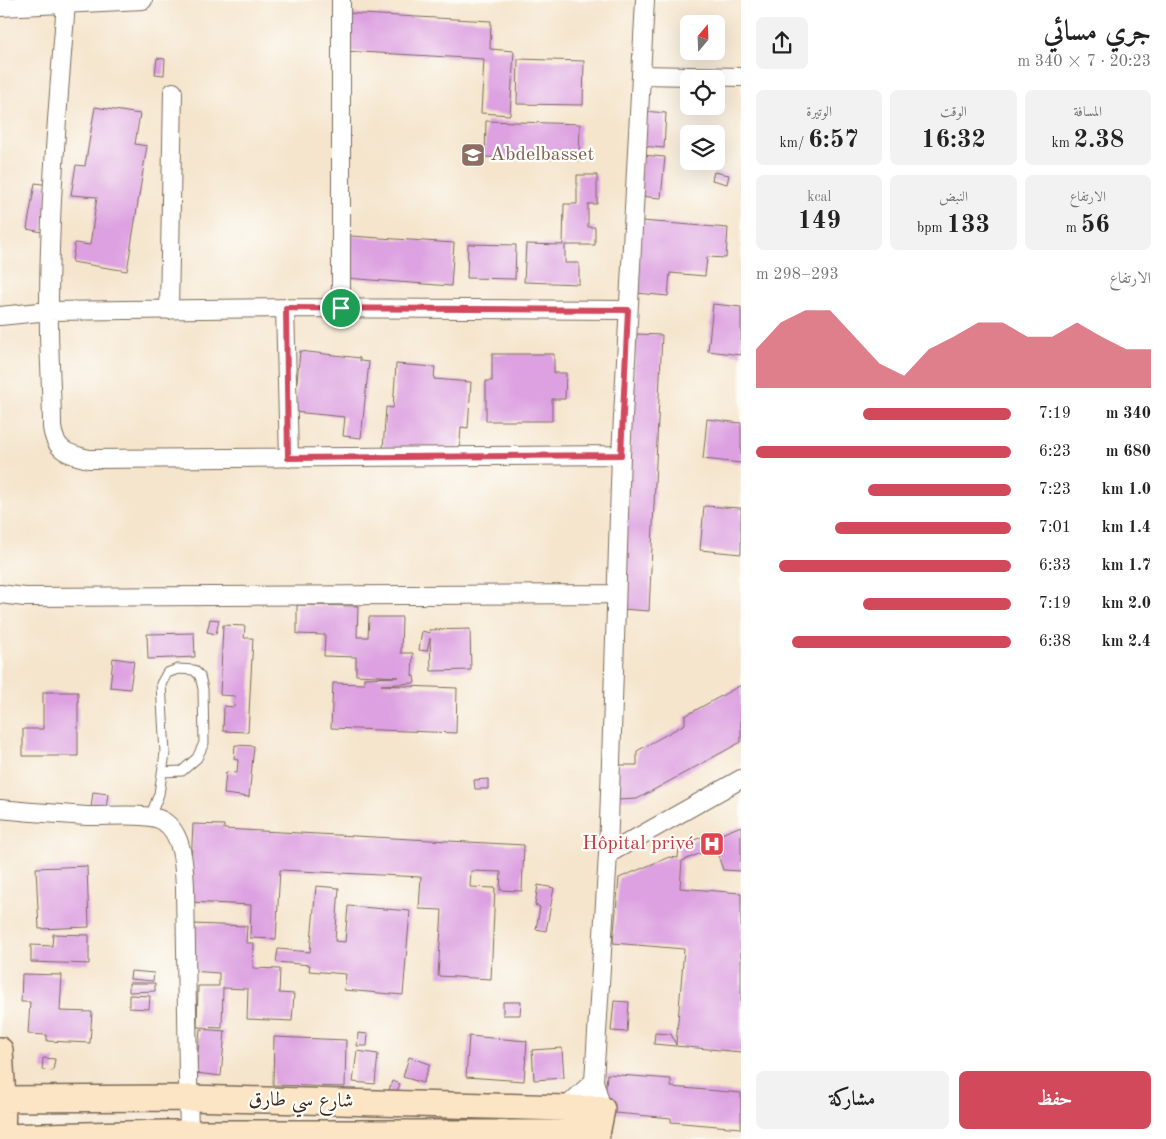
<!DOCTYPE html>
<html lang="ar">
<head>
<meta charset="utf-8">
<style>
  :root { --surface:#fff; --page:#f2f2f2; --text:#222; --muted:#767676; --accent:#d1495b }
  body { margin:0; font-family:"Old Standard TT",Amiri,serif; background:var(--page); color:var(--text); direction:rtl; height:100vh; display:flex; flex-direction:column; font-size:19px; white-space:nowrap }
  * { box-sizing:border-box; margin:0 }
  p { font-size:16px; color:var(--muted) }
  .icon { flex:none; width:28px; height:28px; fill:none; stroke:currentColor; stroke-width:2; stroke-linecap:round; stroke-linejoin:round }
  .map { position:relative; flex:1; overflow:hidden; direction:ltr }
  .sheet { display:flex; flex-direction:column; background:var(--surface); width:425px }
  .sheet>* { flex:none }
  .needle { width:32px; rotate:19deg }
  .fabs { position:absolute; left:680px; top:15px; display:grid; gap:10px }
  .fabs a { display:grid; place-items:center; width:45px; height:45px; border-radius:8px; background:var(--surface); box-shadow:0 5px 20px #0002; font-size:25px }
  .pin { position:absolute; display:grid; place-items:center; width:42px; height:42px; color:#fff; margin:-21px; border:2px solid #fff; border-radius:50%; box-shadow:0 1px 5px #0007 }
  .round { display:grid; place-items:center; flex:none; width:52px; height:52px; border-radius:8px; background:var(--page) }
  .summary { display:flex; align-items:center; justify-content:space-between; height:85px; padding:0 15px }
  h1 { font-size:28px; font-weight:700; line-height:38px }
  .metrics { display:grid; grid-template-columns:repeat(3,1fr); gap:8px; height:85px; padding:5px 15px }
  .metrics div { display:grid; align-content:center; border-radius:8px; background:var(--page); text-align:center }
  .metrics b { font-size:25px; font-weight:700 }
  .metrics small { font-size:14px; font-weight:400 }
  .metrics p { font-size:14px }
  .chart { height:140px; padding:10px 15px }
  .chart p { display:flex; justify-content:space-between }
  .chart svg { width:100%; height:90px; margin-top:5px; fill:var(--accent); opacity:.7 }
  .button { display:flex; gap:10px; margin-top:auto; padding:10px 15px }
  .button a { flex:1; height:58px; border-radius:8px; background:var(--accent); color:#fff; font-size:20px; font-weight:700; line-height:58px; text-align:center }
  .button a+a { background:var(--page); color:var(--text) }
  ul { padding:0 15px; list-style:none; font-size:16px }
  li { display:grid; grid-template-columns:80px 60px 1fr; align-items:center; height:38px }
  li i { height:12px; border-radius:6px; background:var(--accent) }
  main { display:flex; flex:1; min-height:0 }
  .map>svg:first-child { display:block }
</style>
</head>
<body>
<main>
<section class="sheet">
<div class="summary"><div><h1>جري مسائي</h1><p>20:23 · 7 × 340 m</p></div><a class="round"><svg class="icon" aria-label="share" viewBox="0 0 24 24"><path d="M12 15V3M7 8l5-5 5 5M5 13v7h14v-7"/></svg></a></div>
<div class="metrics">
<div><p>المسافة</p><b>2.38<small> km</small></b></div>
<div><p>الوقت</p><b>16:32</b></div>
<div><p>الوتيرة</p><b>6:57<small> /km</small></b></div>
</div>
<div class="metrics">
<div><p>الارتفاع</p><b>56<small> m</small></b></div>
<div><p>النبض</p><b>133<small> bpm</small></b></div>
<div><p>kcal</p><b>149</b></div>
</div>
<div class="chart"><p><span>الارتفاع</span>293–298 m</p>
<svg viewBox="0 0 160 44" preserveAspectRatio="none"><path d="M0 44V25L10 12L20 6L30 6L40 19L50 32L60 38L70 25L80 19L90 12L100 12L110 19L120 19L130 12L140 19L150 25L160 25V44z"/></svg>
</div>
<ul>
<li><b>340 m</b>7:19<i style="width:58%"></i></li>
<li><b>680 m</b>6:23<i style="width:100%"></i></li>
<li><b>1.0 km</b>7:23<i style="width:56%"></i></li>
<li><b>1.4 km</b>7:01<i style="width:69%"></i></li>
<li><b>1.7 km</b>6:33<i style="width:91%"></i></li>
<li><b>2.0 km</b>7:19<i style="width:58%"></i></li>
<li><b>2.4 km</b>6:38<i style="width:86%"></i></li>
</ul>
<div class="button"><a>حفظ</a><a>مشاركة</a></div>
</section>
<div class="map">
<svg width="741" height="1139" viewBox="0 0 741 1139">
  <rect width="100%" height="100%" fill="#fdfcf7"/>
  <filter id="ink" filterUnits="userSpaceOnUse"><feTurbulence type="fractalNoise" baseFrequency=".02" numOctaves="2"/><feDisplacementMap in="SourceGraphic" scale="10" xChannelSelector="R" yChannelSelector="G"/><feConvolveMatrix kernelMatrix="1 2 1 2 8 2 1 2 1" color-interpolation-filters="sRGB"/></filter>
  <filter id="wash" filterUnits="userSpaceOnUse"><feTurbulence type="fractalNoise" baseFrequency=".0096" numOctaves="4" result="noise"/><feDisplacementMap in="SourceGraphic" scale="20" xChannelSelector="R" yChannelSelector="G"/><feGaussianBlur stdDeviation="1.12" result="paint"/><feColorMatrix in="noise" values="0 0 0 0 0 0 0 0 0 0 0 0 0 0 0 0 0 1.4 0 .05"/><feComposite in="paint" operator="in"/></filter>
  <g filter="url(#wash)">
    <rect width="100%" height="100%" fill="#f5e5cd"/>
    <g id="blocks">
      <!-- building -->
      <path fill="#dda1e1" d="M344 13 491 21 490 49 514 51 510 115 481 113 484 59 343 51Z
        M157 58 165 59 164 75 155 74Z
        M518 59 584 61 583 105 517 104Z
        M95 107 140 114 135 144 147 146 127 271 72 262 75 243 90 245 97 197 71 195 76 165 85 166Z
        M643 111 666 113 664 148 641 146Z
        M486 121 580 124 579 160 485 157Z
        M642 155 665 157 661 198 638 196Z
        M695 161H717V166H695Z
        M714 172 729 175 727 184 712 180Z
        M577 175H597V204H588V227H595V245H565V263H579V284L524 282 526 244 563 245 564 204H577Z
        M35 183 49 185 42 232 27 229Z
        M642 221 728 228 726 258 707 257 705 276 670 273 668 296 636 293Z
        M336 235 454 243 451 286 332 277Z
        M468 244 516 245 515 279 467 278Z
        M713 304 741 307V355L708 351Z
        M636 334 662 335 649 611 622 609Z
        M300 351 360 358V361L369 362 361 438 343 436 345 417 294 412Z
        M492 354H554V373H566L565 399H552V421H486V381H492Z
        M396 364 435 367 434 379 471 382 468 428 461 427 459 454 383 449 386 407 393 408Z
        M707 419 741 423V463L703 459Z
        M704 506 741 508V554L700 550Z
        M297 605 358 606 357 637H368L369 617H402L401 653H413L412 676H414L415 683 381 685 457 688 456 733 331 728 333 683 364 684V678L399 677 356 675V657L324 656 325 635 297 634Z
        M210 619 219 620 216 634 207 632Z
        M223 625 245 626 244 638H253L248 732 223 731 224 706 234 707 235 696 220 695Z
        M470 629 471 670 431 671 430 638 427 651 419 650 422 631 430 633 429 630Z
        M194 633 195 657 148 659 147 634Z
        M113 658 134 661 130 689 110 687Z
        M741 685V742L637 799 618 800 617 767 620 765H637V751L685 724V716Z
        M43 692H78V756H23V729H43Z
        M235 745 254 746 249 797 224 794 226 772 237 773 238 760 234 759Z
        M488 779V789H475L474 780Z
        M93 792 108 794 106 809 91 808Z
        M193 824 224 825V829L524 845 522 891 500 890 501 872 471 871 470 887 495 888 491 979 438 976 442 910 419 909 421 877 280 870 276 939 250 938 251 905 189 902Z
        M741 826V871L723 870 716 849 707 853 706 851 682 861 680 888 741 893V1052L654 1044 655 1033 671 1034 676 1045 684 949 613 943 619 878 669 857 678 858 679 846 715 832 719 833V835Z
        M87 866 89 927 39 929 36 868Z
        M538 885 554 888 546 931 536 929 540 907 535 905Z
        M316 886 339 888 335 941 345 942 348 906 410 911 403 995 344 990 346 974 309 971 310 965 276 962 278 949 310 952Z
        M192 924 247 926 246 943H254L253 968 280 969 279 993 294 994 292 1021 247 1019 248 989 223 988 222 1028 197 1027 198 986H219V973L190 971Z
        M53 934 89 935V964L31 962V945L52 946Z
        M131 971 154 973 153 981 130 979Z
        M22 974 62 975 60 1011 92 1012 90 1043 47 1041V1035L28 1034 30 1002H21Z
        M129 983H155V991L129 992Z
        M129 995 150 996 149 1009 129 1008Z
        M614 1001 629 1002 627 1032 611 1031Z
        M503 1002H521L520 1015H503Z
        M200 1029 225 1031 221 1076 196 1073Z
        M358 1033 368 1034 367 1046H357Z
        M469 1036 527 1041 524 1081 466 1077Z
        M274 1037 346 1040 345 1087 273 1085Z
        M562 1048 564 1078 534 1080 532 1050Z
        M357 1051 378 1054 375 1084 353 1082Z
        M409 1057 430 1064 423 1083 403 1077Z
        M43 1058 55 1059 53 1071 42 1070Z
        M607 1074 671 1079V1087L741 1093V1128L671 1122V1118L604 1112Z
        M392 1081 400 1084 393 1102 386 1099Z"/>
    </g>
  </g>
  <g filter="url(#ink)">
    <use href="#blocks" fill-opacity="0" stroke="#7c6b5b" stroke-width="1"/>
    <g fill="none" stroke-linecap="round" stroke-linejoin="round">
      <defs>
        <path id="lane" d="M150 817 159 794 165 753 161 684 167 673 178 669 194 670 200 676 203 689 204 743 197 758 182 771 162 772"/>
        <path id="street" d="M341 0V308
          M66 3C58 105 49 207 49 309 48 348 52 388 52 427 55 451 68 454 89 459L621 455
          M0 7 143 0
          M641 75 741 77
          M285 308 289 458
          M169 310 173 92
          M0 316 49 311 285 308 628 310
          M0 594 25 597 616 594
          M0 809C29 812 58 814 87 816 106 817 148 812 163 821 183 833 184 866 185 887L189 1139
          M608 854 741 779
          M565 1108 594 1081
          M602 1109 594 1081 608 854 621 455 645 0"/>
        <path id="secondary" d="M0 1050 3 1099 2 1139
          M0 1099 189 1098 602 1109 596 1139
          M0 1137 167 1133H596"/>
      </defs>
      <!-- lane casing -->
      <use href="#lane" stroke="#7c6b5b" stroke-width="11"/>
      <!-- street casing -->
      <use href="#street" stroke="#7c6b5b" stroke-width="20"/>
      <!-- secondary casing -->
      <use href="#secondary" stroke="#7c6b5b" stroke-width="28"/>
      <!-- lane -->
      <use href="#lane" stroke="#fff" stroke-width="9"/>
      <!-- street -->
      <use href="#street" stroke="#fff" stroke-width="18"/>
      <!-- secondary -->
      <use href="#secondary" stroke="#fce5c4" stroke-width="25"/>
    </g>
  </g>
  <g fill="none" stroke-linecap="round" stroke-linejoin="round" filter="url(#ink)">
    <defs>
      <path id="route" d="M286 308 628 310 621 455 288 458Z"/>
    </defs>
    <!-- route casing -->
    <use href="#route" stroke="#fff" stroke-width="10"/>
    <!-- route -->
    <use href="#route" stroke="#d1495b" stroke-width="6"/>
  </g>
  <!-- icons -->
  <defs>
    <symbol id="school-square" viewBox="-11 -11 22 22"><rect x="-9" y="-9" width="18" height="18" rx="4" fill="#8d6e63" stroke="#fdfcf7"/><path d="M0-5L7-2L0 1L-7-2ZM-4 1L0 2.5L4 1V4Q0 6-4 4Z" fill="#fff"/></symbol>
    <symbol id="hospital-square" viewBox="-11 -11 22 22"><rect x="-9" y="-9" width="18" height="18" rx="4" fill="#e0444e" stroke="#fdfcf7"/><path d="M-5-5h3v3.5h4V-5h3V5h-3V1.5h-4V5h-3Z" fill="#fff"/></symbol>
  </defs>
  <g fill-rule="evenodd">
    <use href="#school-square" x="459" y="141" width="28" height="28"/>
    <use href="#hospital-square" x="698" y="830" width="28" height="28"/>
  </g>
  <g text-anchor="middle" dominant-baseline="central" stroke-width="4.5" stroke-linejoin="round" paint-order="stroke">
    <!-- education labels -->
    <g font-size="20" fill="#785e54" stroke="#fdfcf7" text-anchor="start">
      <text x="490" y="155">Abdelbasset</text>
    </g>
    <!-- health labels -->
    <g font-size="20" fill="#be3a42" stroke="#fdfcf7" text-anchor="end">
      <text x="694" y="844">Hôpital privé</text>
    </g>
    <!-- street labels -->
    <g font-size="20" fill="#3b2a1e" stroke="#fdfcf7">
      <text transform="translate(301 1101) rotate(1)">شارع سي طارق</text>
    </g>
  </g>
</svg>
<div class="fabs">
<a><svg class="needle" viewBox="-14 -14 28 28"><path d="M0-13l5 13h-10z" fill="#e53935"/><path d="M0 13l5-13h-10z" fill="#767676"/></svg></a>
<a><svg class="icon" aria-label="locate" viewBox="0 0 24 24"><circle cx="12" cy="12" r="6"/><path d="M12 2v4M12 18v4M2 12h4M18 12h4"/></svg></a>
<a><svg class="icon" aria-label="layers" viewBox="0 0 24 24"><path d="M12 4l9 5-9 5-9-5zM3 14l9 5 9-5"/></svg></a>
</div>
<div class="pin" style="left:341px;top:308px;background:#1e9e55"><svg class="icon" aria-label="arrive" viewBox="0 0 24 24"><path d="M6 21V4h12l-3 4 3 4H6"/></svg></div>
</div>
</main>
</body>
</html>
